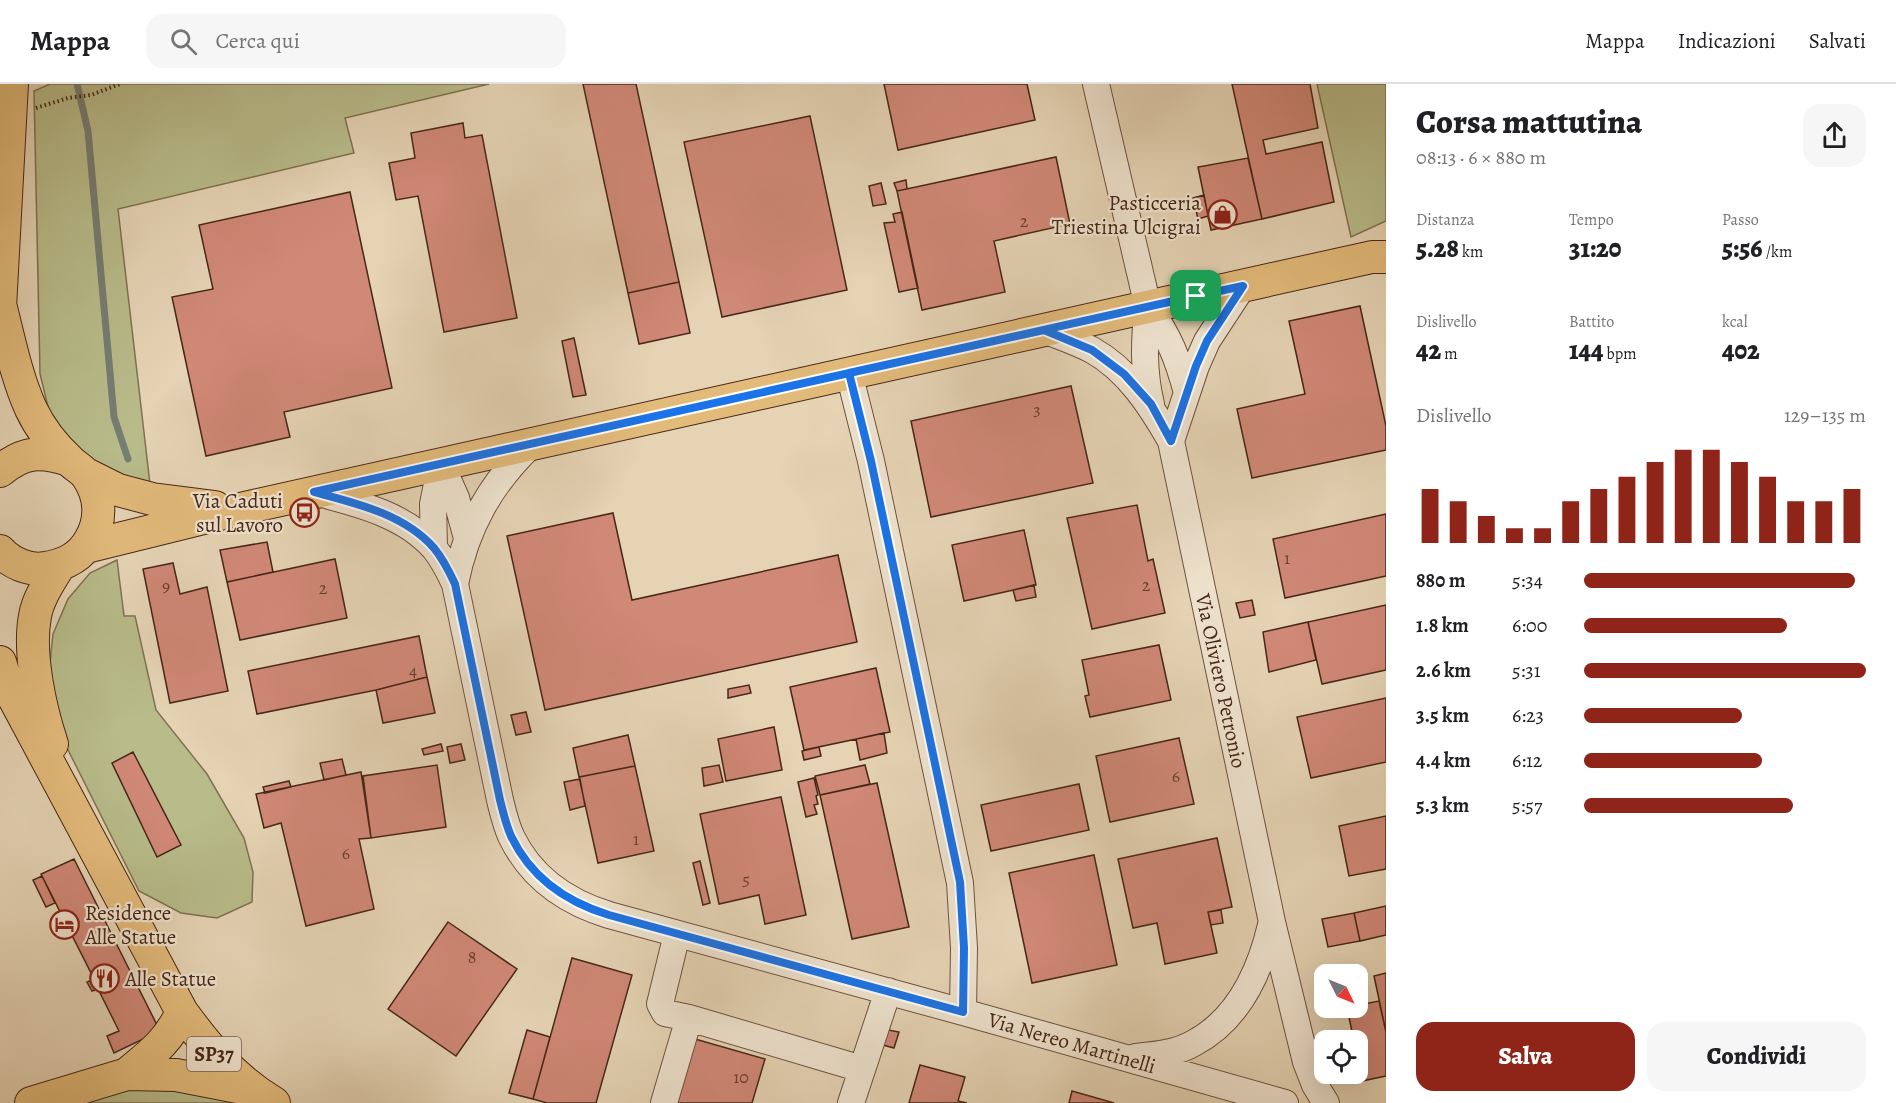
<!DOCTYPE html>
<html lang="it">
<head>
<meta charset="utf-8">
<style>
  :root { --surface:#fff; --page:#f6f6f6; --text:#202124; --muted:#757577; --line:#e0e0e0; --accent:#8f2418 }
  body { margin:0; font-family:Alegreya,serif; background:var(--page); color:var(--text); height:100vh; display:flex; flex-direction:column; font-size:22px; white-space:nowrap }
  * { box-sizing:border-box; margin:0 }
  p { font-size:20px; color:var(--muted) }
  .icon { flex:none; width:33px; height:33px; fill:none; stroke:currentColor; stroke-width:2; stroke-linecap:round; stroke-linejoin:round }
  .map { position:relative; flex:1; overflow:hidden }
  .details { display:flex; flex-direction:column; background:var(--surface); width:510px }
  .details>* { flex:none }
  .needle { width:39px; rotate:133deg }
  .tools { position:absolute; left:1314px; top:880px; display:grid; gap:12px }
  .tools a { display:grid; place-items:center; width:54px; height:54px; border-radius:12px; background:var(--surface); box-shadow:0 6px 24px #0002; font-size:30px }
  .pin { position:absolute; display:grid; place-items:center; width:51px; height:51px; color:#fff; margin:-26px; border-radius:12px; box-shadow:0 3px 9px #0006 }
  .round { display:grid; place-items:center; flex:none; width:63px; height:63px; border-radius:18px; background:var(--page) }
  .head { display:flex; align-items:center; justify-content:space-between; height:102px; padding:0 30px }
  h1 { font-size:33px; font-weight:800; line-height:45px }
  .stats { display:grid; grid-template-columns:repeat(3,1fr); gap:9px; height:102px; padding:6px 30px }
  .stats div { display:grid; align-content:center }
  .stats b { font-size:26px; font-weight:800 }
  .stats small { font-size:16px; font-weight:400 }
  .stats p { font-size:16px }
  .chart { height:168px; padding:12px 30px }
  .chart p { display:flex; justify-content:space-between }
  .chart svg { width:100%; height:108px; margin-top:6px; stroke:var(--accent); stroke-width:6 }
  .action { display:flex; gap:12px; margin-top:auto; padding:12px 30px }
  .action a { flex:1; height:69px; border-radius:18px; background:var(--accent); color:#fff; font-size:24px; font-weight:800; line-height:69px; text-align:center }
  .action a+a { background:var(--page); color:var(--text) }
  ul { padding:0 30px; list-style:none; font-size:20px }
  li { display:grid; grid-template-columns:96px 72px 1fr; align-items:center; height:45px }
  li i { height:15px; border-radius:8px; background:var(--accent) }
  header { display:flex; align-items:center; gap:36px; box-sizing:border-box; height:84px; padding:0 30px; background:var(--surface); border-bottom:2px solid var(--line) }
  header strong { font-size:28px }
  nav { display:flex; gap:33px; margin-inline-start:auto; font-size:21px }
  .search { width:420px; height:54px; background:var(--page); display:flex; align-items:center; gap:15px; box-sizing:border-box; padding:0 21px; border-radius:18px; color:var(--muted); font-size:22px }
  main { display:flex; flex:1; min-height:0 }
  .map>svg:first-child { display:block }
</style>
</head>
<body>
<header>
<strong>Mappa</strong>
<div class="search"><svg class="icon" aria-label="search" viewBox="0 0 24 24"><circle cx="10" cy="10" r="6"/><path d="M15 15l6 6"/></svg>Cerca qui</div>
<nav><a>Mappa</a><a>Indicazioni</a><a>Salvati</a></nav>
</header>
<main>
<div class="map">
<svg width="1386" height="1019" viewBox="0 0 1386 1019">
  <rect width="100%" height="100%" fill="#e5d3b4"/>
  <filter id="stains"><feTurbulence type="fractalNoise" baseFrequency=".00333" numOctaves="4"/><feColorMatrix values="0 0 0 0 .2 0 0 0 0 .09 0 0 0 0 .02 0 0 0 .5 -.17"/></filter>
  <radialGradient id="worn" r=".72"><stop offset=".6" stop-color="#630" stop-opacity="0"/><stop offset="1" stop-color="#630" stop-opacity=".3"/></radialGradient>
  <!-- green -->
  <path fill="#b8bb8a" stroke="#807150" stroke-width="1.5" d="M50 0H489L345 34 354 69 118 125 150 400 114 389 79 370 51 335 40 290 34 7Z
    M1317 0H1386V137L1351 153Z
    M117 476 124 532H135L156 626 207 690 244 754 253 788 252 818 217 834 181 829 139 807 62 654 48 597 53 550 68 515 90 489Z
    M129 1000 206 1009 236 1019H67Z"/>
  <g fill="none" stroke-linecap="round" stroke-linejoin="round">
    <!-- stream -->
    <path stroke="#767d73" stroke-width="7" d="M77 0 88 47 114 333 128 375"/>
  </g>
  <!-- building -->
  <path fill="#d08877" stroke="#472717" stroke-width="1.5" d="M583 0H636L679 198 628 209Z
    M884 0H1027L1035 36 898 66Z
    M1232 0H1310L1318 44 1263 56 1266 70 1322 58 1334 118 1262 135Z
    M810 32 847 206 722 233 684 58Z
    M463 39 465 54 482 51 517 234 444 248 418 112 396 116 389 79 415 74 411 49Z
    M1056 73 1070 140 994 157 1005 208 922 226 897 107Z
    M1248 74 1262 135 1211 146 1198 83Z
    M906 96 907 105 897 107 894 99Z
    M881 99 886 120 873 122 869 102Z
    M350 108 392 304 284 328 290 353 206 372 172 213 213 205 199 141Z
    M1204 111 1208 132 1198 135 1193 114Z
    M902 128 918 204 899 208 884 139 895 138 893 130Z
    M679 198 690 249 639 260 628 209Z
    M1360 222 1386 342V366L1252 394 1237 325 1305 310 1289 237Z
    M574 254 586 311 573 313 562 257Z
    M1071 302 1093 399 931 433 911 337Z
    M1137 421 1148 477 1153 475 1165 529 1092 545 1067 434Z
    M613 429 632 516 838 471 857 558 545 626 507 452Z
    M1386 430V492L1285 514 1273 455Z
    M1024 446 1036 501 964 517 952 461Z
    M267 458 273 488 227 498 220 466Z
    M335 475 347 534 240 556 227 498Z
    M173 479 180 510 207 503 228 607 170 619 143 485Z
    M1034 501 1036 513 1016 517 1013 506Z
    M1252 516 1255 531 1240 534 1236 519Z
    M1386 521V586L1322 600 1308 538Z
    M1308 538 1316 576 1269 588 1263 548Z
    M419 552 427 593 376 606 257 630 248 587Z
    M1159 561 1171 616 1090 633 1085 612 1089 611 1082 576Z
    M876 584 890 648 804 666 790 603Z
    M427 593 435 629 383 639 376 606Z
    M749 601 751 609 728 614V605Z
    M1386 614V678L1311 694 1297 633Z
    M526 628 531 648 516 651 511 631Z
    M774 643 782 686 726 697 718 655Z
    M884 649 887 669 860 676 856 655Z
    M628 651 635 682 579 693 573 664Z
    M1179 654 1194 720 1110 738 1096 672Z
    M441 660 443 667 424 671 422 665Z
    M461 660 465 676 450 679 447 663Z
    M819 663 821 672 804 676 802 667Z
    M133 668 181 761 157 773 112 679Z
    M342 675 346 691 324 696 320 679Z
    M437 681 446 743 371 754 363 692Z
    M719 681 723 698 704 702 702 684Z
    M865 681 870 700 820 711 815 692Z
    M635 682 654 767 598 779 579 693Z
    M361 688 371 754 359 755 374 825 306 842 281 739 264 744 256 710Z
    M814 694 818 711 816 712 818 720 814 721 817 730 806 733 798 698Z
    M580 695 585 722 570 726 564 698Z
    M289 697 291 703 265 709 263 703Z
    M877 699 909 843 852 855 820 711Z
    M1079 700 1089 746 991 767 981 721Z
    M781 713 806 831 765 840 759 811 719 820 700 730Z
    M1386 732V785L1349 792 1339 742Z
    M1217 754 1232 823 1208 828 1217 869 1165 880 1157 839 1133 844 1118 775Z
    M1094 771 1117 881 1032 899 1009 789Z
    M74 775 160 947 114 969 107 952 119 947 98 905 92 907 87 898 94 895 41 790Z
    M700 777 710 819 703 821 693 779Z
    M42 792 55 819 46 823 33 796Z
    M1386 822V851L1360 857 1354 829Z
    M1221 826 1223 839 1211 841 1208 828Z
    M1354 829 1360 857 1328 863 1322 835Z
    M448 838 517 885 456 972 388 925Z
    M572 874 632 891 596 1019H547L533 1015Z
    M1386 889V948L1374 892Z
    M1379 917 1386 948V992L1362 997 1358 974V957H1354L1347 924H1358V921Z
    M883 945 899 948 894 964 879 960Z
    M527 946 550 953 533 1015 509 1009Z
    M695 955 765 975 752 1019H677Z
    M920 981 965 993 958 1017 967 1019H909Z
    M1072 1007 1114 1019H1069Z"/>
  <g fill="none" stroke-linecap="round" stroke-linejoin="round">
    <defs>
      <path id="minor" d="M1096 0 1148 223
        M1044 246C1059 252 1077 258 1092 266 1128 286 1151 322 1171 357L1272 838 1306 978 1315 1001 1326 1019
        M849 289 871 377 960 799 964 864 963 928
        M1151 320C1143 287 1144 256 1148 223 1169 252 1178 275 1187 309
        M1171 357 1196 282 1207 257 1243 202
        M441 380 456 414 467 454
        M314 408C356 419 404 430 434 464 443 475 449 487 455 500L500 716C503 728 506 741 511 752 531 794 566 818 609 831L963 928 1285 1019
        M434 464 433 420 441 380
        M455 500C466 443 491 399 532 360
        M689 934 862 985
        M1136 973C1155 971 1177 969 1194 959 1239 935 1260 888 1271 841
        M664 1019 689 934 665 929 660 920 677 850
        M851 1019 888 907"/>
      <path id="major" d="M0 224 12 0
        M0 387C24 367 41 367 69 376
        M86 390 118 406 152 415 215 423
        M86 463 240 425 1372 173H1386
        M0 467C11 479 29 487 45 484 64 481 80 474 90 456 102 436 101 412 87 392 83 386 75 382 70 377 55 363 40 344 31 325 16 292 9 255 0 220
        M0 578 7 601 182 928C209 965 234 995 274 1019
        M52 660C40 624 28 569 35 532 38 514 50 497 59 482
        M127 990C152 969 168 958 182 928
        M31 1019 127 990 176 991 253 1006"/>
    </defs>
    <!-- minor casing -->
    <use href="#minor" stroke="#6e523e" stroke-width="28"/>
    <!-- major casing -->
    <use href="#major" stroke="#472717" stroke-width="34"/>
    <!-- path -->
    <path stroke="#472717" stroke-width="4" stroke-dasharray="1.5 3" stroke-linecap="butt" d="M36 24 68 14 91 11 120 0"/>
    <!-- minor -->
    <use href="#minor" stroke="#eee2ce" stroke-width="26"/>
    <!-- major -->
    <use href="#major" stroke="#e2ba7a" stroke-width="32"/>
  </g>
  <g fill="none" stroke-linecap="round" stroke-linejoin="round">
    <defs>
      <path id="route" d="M1196 212C902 278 608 343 314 408 355 419 404 430 434 464 443 475 449 487 455 500L500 716C503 728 506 741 511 752 531 794 566 818 609 831L963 928 964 864 960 798 871 377 849 289 1044 246 1092 266 1124 290 1151 320 1171 357 1196 282 1207 257 1243 202 1196 212"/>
    </defs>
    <!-- route casing -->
    <use href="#route" stroke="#fff" stroke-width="12"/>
    <!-- route -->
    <use href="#route" stroke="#1a73e8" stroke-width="8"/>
  </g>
  <!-- icons -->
  <defs>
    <symbol id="shop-ring" viewBox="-11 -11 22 22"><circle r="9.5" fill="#eee2ce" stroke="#8f2418" stroke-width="1.5"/><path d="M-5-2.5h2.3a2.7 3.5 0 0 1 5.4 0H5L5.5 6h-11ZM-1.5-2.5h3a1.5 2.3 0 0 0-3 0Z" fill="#8f2418"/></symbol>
    <symbol id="bus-ring" viewBox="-11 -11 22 22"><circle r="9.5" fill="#eee2ce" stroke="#8f2418" stroke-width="1.5"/><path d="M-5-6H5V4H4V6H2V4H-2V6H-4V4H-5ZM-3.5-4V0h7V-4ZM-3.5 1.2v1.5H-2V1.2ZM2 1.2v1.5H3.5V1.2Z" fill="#8f2418"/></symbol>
    <symbol id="hotel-ring" viewBox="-11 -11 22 22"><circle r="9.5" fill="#eee2ce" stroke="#8f2418" stroke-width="1.5"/><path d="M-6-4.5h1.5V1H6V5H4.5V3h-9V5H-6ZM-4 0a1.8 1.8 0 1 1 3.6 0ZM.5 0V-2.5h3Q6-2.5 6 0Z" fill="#8f2418"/></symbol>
    <symbol id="restaurant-ring" viewBox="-11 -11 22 22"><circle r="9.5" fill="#eee2ce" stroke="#8f2418" stroke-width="1.5"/><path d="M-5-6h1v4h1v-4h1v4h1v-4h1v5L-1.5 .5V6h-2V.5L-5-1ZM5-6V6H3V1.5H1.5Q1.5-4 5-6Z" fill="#8f2418"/></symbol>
  </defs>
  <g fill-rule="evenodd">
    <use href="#shop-ring" x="1206" y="114" width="33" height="33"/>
    <use href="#bus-ring" x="288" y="412" width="33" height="33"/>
    <use href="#hotel-ring" x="48" y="824" width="33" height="33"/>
    <use href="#restaurant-ring" x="88" y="878" width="33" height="33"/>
  </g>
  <g text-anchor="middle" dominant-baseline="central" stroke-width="4.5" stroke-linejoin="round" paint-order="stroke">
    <!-- number labels -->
    <g font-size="18" fill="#693f2f">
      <text x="1024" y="137">2</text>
      <text x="1037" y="325">3</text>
      <text x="1287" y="474">1</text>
      <text x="1146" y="501">2</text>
      <text x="166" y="502">9</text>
      <text x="323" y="504">2</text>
      <text x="413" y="586">4</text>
      <text x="1176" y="692">6</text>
      <text x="636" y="755">1</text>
      <text x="346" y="769">6</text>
      <text x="746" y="795">5</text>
      <text x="472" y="873">8</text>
      <text x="741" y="993">10</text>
    </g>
    <!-- shield labels -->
    <rect fill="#eee2ce" stroke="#795f4e" stroke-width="1.5" x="187" y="953" width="54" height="34" rx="4.5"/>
    <g font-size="20" font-weight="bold" fill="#472717">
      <text x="214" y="970">SP37</text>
    </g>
    <!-- poi labels -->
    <g font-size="21" fill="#472717" stroke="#eee2ce" text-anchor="end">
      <text x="1201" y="119">Pasticceria<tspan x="1201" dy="24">Triestina Ulcigrai</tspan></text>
      <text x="283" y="417">Via Caduti<tspan x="283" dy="24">sul Lavoro</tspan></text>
      <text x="85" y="829" text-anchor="start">Residence<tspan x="85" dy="24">Alle Statue</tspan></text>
      <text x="125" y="895" text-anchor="start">Alle Statue</text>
    </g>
    <!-- street labels -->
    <g font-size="21" fill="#472717" stroke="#eee2ce">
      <text transform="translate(1221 597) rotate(78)">Via Oliviero Petronio</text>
      <text transform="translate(1072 959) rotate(16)">Via Nereo Martinelli</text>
    </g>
  </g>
  <rect width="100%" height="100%" filter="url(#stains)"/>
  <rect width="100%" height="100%" fill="url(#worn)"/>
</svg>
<div class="tools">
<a><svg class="needle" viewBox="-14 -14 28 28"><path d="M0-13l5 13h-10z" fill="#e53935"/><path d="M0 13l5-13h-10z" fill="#757577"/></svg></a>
<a><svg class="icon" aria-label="locate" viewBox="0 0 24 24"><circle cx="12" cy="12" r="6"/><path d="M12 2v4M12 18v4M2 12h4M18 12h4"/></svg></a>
</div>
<div class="pin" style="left:1196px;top:212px;background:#1e9e55"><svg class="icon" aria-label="arrive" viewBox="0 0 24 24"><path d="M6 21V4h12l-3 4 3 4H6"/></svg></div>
</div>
<section class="details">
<div class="head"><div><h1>Corsa mattutina</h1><p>08:13 · 6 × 880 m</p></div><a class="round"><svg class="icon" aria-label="share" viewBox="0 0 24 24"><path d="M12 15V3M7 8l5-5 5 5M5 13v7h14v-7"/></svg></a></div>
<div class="stats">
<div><p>Distanza</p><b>5.28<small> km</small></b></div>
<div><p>Tempo</p><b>31:20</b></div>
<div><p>Passo</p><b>5:56<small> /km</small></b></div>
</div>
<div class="stats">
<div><p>Dislivello</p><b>42<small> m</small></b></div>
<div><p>Battito</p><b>144<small> bpm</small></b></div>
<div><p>kcal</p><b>402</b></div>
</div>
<div class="chart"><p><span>Dislivello</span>129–135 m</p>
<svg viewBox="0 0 160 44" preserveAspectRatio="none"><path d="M5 44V22M15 44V27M25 44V33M35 44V38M45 44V38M55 44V27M65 44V22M75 44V17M85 44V11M95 44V6M105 44V6M115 44V11M125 44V17M135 44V27M145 44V27M155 44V22"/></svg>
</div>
<ul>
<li><b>880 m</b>5:34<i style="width:96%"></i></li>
<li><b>1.8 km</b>6:00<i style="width:72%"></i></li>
<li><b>2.6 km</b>5:31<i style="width:100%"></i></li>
<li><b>3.5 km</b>6:23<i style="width:56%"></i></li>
<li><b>4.4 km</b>6:12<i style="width:63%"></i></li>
<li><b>5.3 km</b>5:57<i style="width:74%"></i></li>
</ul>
<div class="action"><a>Salva</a><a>Condividi</a></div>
</section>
</main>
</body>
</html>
